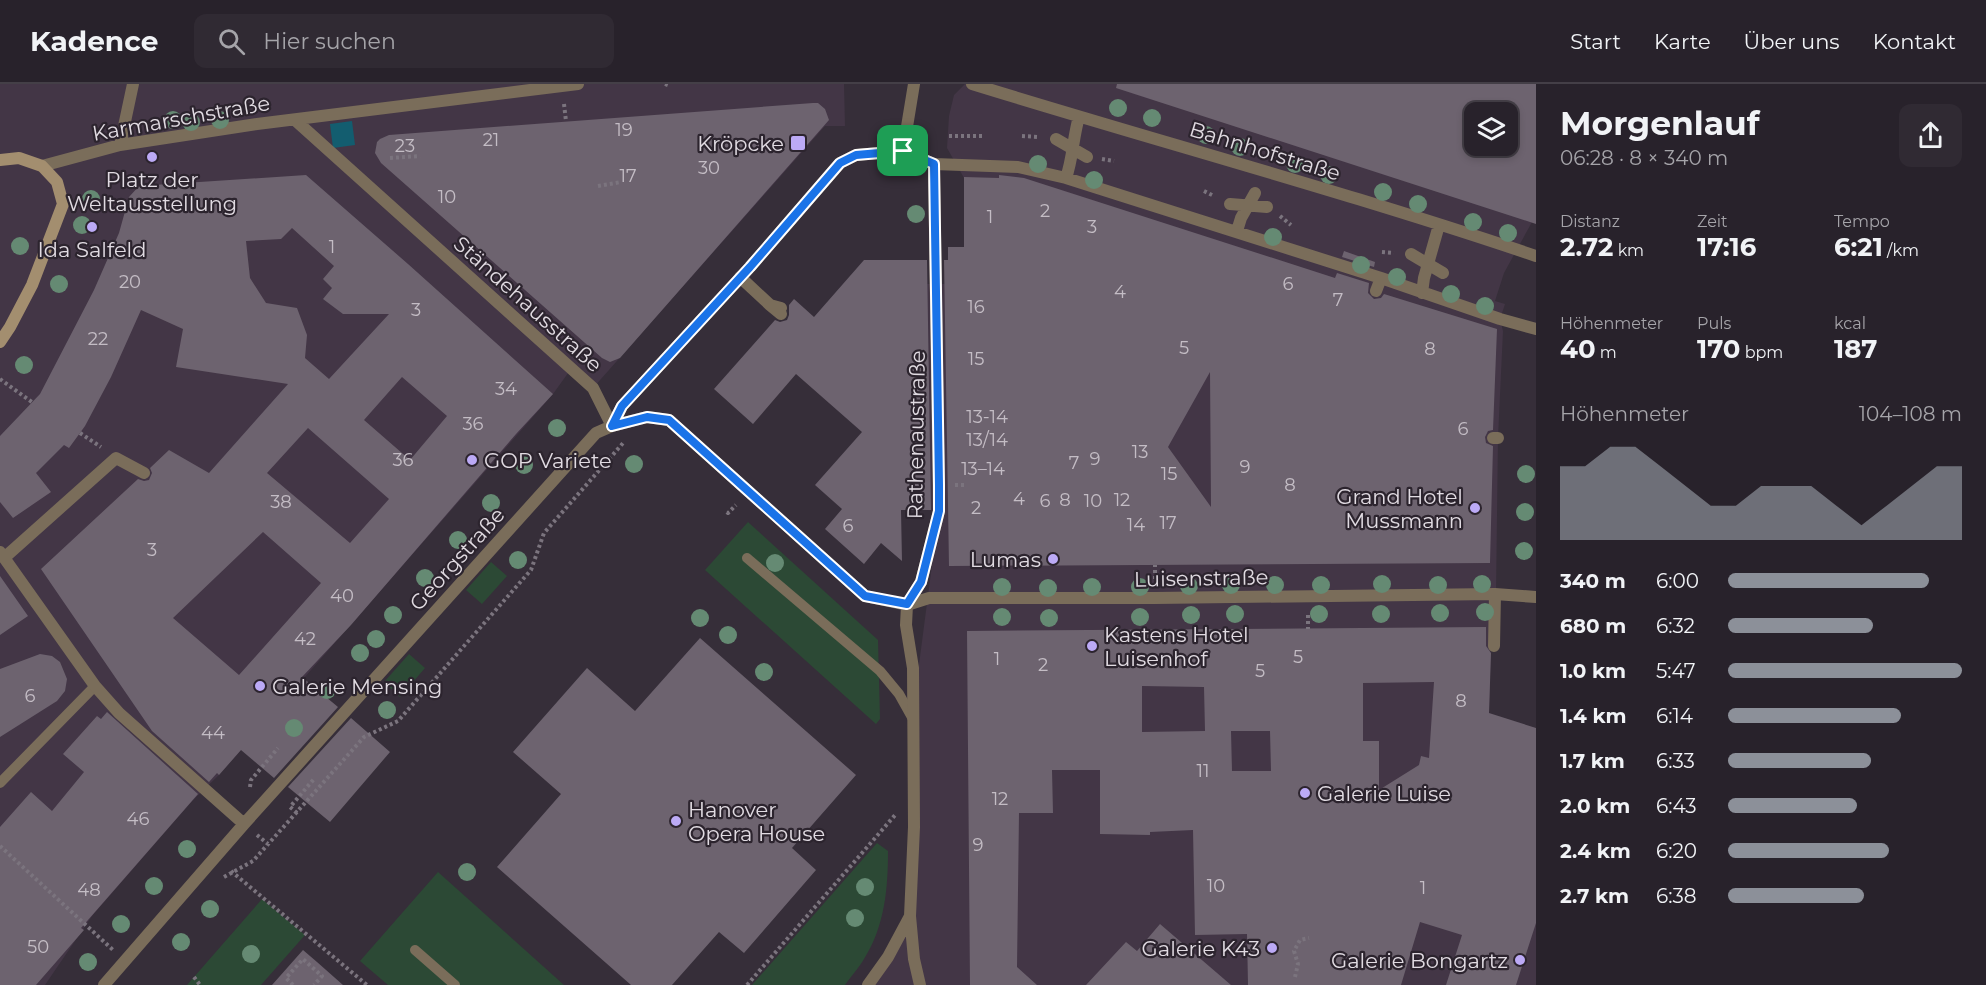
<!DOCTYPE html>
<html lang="de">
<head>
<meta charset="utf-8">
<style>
  :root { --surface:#28222b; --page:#302a33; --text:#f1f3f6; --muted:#a5a4a9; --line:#443f47; --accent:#8c9099 }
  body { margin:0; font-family:Montserrat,sans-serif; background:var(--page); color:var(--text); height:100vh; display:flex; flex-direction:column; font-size:22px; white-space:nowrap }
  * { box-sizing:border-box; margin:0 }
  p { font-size:20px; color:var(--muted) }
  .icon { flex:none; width:33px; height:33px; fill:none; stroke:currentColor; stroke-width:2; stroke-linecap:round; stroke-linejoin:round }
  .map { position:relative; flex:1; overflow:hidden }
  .sheet { display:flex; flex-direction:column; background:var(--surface); width:450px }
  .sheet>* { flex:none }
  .buttons { position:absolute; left:1464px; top:18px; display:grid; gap:12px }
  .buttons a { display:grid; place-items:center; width:54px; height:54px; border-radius:12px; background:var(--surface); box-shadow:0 3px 9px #0003,0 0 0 2px var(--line); font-size:30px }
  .pin { position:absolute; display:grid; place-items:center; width:51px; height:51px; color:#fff; margin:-26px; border-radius:12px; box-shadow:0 3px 9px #0006 }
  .round { display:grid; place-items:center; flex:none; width:63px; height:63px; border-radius:12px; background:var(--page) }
  .overview { display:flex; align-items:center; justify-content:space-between; height:102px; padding:0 24px }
  h1 { font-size:33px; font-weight:700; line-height:45px }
  .figures { display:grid; grid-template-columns:repeat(3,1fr); gap:9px; height:102px; padding:6px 24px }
  .figures div { display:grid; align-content:center }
  .figures b { font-size:26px; font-weight:700 }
  .figures small { font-size:16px; font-weight:400 }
  .figures p { font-size:16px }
  .chart { height:168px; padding:12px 24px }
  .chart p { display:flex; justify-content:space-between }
  .chart svg { width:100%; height:108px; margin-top:6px; fill:var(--accent); opacity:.7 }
  ul { padding:0 24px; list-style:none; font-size:20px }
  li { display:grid; grid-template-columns:96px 72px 1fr; align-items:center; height:45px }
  li i { height:15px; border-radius:8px; background:var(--accent) }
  header { display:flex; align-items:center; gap:36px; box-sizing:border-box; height:84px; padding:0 30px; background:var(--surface); border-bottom:2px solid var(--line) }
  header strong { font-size:28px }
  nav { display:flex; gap:33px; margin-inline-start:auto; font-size:21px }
  .search { width:420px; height:54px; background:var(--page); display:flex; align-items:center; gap:15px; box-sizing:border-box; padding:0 21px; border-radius:12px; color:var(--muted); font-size:22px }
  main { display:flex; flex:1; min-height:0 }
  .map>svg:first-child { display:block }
</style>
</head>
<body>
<header>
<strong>Kadence</strong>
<div class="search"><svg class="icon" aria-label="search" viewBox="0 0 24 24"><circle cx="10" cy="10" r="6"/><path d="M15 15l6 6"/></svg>Hier suchen</div>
<nav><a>Start</a><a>Karte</a><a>Über uns</a><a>Kontakt</a></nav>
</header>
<main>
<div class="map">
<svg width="1536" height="901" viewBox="0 0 1536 901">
  <rect width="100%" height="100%" fill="#362e39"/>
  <!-- built -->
  <path fill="#433646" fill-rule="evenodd" d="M0 0H844L845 42H825L593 304 571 285 553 310 219 691 193 716 92 832 45 901H0Z
    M965 0H1536L1532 138 1504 189 1495 217 1505 220 1500 235 1503 247 1498 354 1496 511 1491 552 1489 635 1536 644V901H868L910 832 911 642 939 427 927 426 926 200H948V163H964V94L947 64 949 32 954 11ZM1474 28H1508V62H1474Z"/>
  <!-- green -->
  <path fill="#2c4935" d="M748 438 878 556 880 635 876 640 705 486Z
    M491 478 507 492 482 520 466 506Z
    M409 570 425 584 400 613 384 598Z
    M877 759 888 767C888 804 885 842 864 875 859 884 851 892 845 901H752Z
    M438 788 564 901H388L360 877Z
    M262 815 305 851 261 901H187Z"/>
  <!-- water -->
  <path fill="#135d6f" d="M352 37 355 61 333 64 330 40Z"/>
  <!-- building -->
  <path fill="#6d636f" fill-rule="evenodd" d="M1117 0H1536V140L1116 4ZM1474 28H1508V62H1474Z
    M813 19H818L825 25 829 36 620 274 610 278 602 274 381 79 375 69 377 58 380 55 389 51Z
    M306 91 408 180 553 310 516 350 351 541 302 593 338 623 274 694 241 666 219 691 217 689 209 698 152 647 41 485 138 395 144 397 149 396 152 389 150 384 169 366 209 389 288 300 176 283 183 245 141 226 111 293 85 342 69 364 64 361 36 389 51 408 13 434 0 418V352L40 310 94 206 119 149 129 113 139 102ZM292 144 334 182 323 195 332 204 323 215 343 230H389L329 295 305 274 307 251 297 224 266 219 250 194 246 157 281 155ZM402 293 447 332 410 376 364 336ZM308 344 389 415 350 459 267 389ZM263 448 321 499 239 591 173 534Z
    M999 91 1024 94 1335 194 1337 189 1369 199 1368 209 1374 215 1381 214 1384 210 1497 245 1493 346 1488 347 1485 353 1486 359 1493 362 1490 479 949 482 944 176H948V163H964V93L999 94ZM1210 288 1211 423 1168 363Z
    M1344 167 1375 178 1374 183 1342 173Z
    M864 176H927L931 426H901L902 477 881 459 864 480 825 445 842 425 815 401 862 348 796 290 753 340 714 305 775 236 780 238 787 236 789 231V221L794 215 814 233Z
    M0 492 28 532 0 551Z
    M1486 543V562L1491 569 1489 629 1536 644V839L1516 901H1446L1462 851 1420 838 1401 901H1248L1247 850 1195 851 1193 746 1150 748V751L1100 750V686H1052L1053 729H1019L1017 883 1037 901H970L967 547ZM1434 598 1429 674 1421 672 1419 681 1379 706V657H1363V599ZM1142 602 1204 603 1205 647 1142 648ZM1231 647H1270L1271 687H1232Z
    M700 554 856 691 792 764 816 786 744 869 719 848 672 901H631L497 783 561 710 513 668 587 584 635 627Z
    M40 570 52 572 60 578 67 595 65 607 57 617 0 653V585Z
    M107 628 198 710 81 844 84 846 36 901H0V743L31 708 52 727 84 688 63 670 97 632 101 635Z
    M351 634 390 668 330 738 288 703Z
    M1160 840 1231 901H1086L1126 858 1137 867Z
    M303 866 317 878 343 901H272Z"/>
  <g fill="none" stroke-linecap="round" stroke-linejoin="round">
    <!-- path -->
    <path stroke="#7b747e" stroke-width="4" stroke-dasharray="3 3" stroke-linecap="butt" d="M665 0 670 2
      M564 20 566 37
      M949 52H982
      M1022 52 1039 53
      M390 74 420 72
      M1102 75 1114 77
      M598 102 621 98
      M1204 107 1214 112
      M1280 132 1291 141
      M1382 168 1394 169
      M0 295 32 318
      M80 349 101 363
      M955 401H965
      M727 428 728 429 736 421
      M1155 495V481
      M1308 531V545
      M250 703 251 696 278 664
      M297 729 290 723 314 695
      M257 751 268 760
      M0 762 113 866
      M231 787 367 901
      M224 793 253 777 364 653 398 637 531 486 544 449 624 358
      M194 893 200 901
      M1295 893 1298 880 1294 867 1300 856 1309 854
      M293 901 286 894 303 875 322 892 314 901
      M747 901 896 730"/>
    <!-- lane -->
    <path stroke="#7a6d5a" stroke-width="10" d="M747 474 880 587 899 610 913 635
      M0 699 95 602
      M415 866 455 901"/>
    <!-- street -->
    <path stroke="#7a6d5a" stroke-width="12" d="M972 0C1160 58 1350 109 1536 172
      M295 36 593 304 612 342
      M1056 55 1087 73
      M120 61 133 0
      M903 67 914 0
      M42 82 120 61 257 40 578 0
      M1066 94C1073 74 1073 53 1079 33
      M1230 120 1267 123
      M1237 147 1241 134 1255 109
      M1411 170 1443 189
      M740 193 770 221
      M1376 207 1381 194
      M1422 209 1424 194 1439 141
      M781 224 770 221 781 230
      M612 342 622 322 750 183 840 79 856 71 903 67 934 80 1018 83 1066 94 1381 194 1500 235 1536 245
      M1493 354H1498
      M0 468 95 602 119 629 244 740
      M4 474 116 374 144 389
      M1494 562 1495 510
      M104 901 244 740 596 349 612 342 647 333 669 336 865 512 907 521 929 514H1155L1495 510 1536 513
      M868 901 888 873 910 832
      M920 901 914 875 910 832 914 743 913 584 906 541 907 521 921 498 939 427 934 80"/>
    <!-- secondary -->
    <path stroke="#a38e6f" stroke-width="12" d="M0 76 19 74 42 82 57 98 63 120 32 201 10 243 0 258"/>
  </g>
  <!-- trees -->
  <g fill="#658a73">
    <circle cx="1118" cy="24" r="9"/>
    <circle cx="1152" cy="34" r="9"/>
    <circle cx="173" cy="36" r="9"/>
    <circle cx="220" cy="36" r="9"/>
    <circle cx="191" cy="38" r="9"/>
    <circle cx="1206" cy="51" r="9"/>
    <circle cx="1240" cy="63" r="9"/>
    <circle cx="1038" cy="80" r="9"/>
    <circle cx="1295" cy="80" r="9"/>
    <circle cx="1329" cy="91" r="9"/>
    <circle cx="1094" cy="96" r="9"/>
    <circle cx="1383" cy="108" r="9"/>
    <circle cx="91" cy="115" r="9"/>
    <circle cx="1418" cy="120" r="9"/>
    <circle cx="916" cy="130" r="9"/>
    <circle cx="1473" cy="138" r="9"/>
    <circle cx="82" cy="141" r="9"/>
    <circle cx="1508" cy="149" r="9"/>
    <circle cx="1273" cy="153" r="9"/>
    <circle cx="20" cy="162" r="9"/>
    <circle cx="1361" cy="181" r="9"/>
    <circle cx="1397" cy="193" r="9"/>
    <circle cx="59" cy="200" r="9"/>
    <circle cx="1451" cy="210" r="9"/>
    <circle cx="1485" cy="222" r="9"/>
    <circle cx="24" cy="281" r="9"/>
    <circle cx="557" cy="344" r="9"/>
    <circle cx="634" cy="380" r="9"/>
    <circle cx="524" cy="381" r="9"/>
    <circle cx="1526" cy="390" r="9"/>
    <circle cx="491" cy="419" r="9"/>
    <circle cx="1525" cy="428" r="9"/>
    <circle cx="458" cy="456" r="9"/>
    <circle cx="1524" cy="467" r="9"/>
    <circle cx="518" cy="476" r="9"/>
    <circle cx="775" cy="479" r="9"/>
    <circle cx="425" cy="494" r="9"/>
    <circle cx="1382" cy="500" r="9"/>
    <circle cx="1482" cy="500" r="9"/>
    <circle cx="1231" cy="501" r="9"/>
    <circle cx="1275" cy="501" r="9"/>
    <circle cx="1321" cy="501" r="9"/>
    <circle cx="1438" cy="501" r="9"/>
    <circle cx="1189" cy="502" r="9"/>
    <circle cx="1002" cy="503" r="9"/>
    <circle cx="1092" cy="503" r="9"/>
    <circle cx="1140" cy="503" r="9"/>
    <circle cx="1048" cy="504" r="9"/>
    <circle cx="1485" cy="528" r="9"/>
    <circle cx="1440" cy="529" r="9"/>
    <circle cx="1235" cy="530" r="9"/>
    <circle cx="1319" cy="530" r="9"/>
    <circle cx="1381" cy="530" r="9"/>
    <circle cx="393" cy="531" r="9"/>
    <circle cx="1191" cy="531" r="9"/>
    <circle cx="1002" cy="533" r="9"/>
    <circle cx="1140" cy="533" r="9"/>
    <circle cx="700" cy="534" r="9"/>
    <circle cx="1049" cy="534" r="9"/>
    <circle cx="728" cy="551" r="9"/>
    <circle cx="376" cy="555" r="9"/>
    <circle cx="360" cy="569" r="9"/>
    <circle cx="764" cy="588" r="9"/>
    <circle cx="327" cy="606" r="9"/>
    <circle cx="387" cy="626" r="9"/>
    <circle cx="294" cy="644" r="9"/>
    <circle cx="187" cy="765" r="9"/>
    <circle cx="467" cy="788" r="9"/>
    <circle cx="154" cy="802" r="9"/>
    <circle cx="865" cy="803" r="9"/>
    <circle cx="210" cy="825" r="9"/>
    <circle cx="855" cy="834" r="9"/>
    <circle cx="121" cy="840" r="9"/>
    <circle cx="181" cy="858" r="9"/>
    <circle cx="251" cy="870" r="9"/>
    <circle cx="88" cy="878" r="9"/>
  </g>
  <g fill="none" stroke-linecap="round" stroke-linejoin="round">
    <defs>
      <path id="route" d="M903 67 934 80 939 401V427L921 498 907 520 865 512 669 336 647 333 612 342 622 322 750 183 840 79 856 71Z"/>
    </defs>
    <!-- route casing -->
    <use href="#route" stroke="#fff" stroke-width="12"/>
    <!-- route -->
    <use href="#route" stroke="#1a73e8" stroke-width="8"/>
  </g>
  <!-- markers -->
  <g fill="#bcaaf6" stroke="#2c242e" stroke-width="2">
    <rect x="790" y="51" width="16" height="16" rx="3"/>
    <circle cx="152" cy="73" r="6"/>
    <circle cx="92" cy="143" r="6"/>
    <circle cx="472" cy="376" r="6"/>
    <circle cx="1475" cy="424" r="6"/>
    <circle cx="1053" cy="475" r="6"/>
    <circle cx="1092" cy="562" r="6"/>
    <circle cx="260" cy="602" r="6"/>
    <circle cx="1305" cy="709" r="6"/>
    <circle cx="676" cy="737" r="6"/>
    <circle cx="1272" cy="864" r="6"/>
    <circle cx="1520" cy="876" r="6"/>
  </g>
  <g text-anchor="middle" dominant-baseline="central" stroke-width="4.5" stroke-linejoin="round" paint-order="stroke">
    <!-- number labels -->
    <g font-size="18" fill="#c4bdc5">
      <text x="624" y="46">19</text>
      <text x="491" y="56">21</text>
      <text x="405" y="62">23</text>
      <text x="709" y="84">30</text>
      <text x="628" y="92">17</text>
      <text x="447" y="113">10</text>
      <text x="1045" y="127">2</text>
      <text x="990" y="133">1</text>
      <text x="1092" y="143">3</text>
      <text x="332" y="163">1</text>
      <text x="130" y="198">20</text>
      <text x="1288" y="200">6</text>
      <text x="1120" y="208">4</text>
      <text x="1338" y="216">7</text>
      <text x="976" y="223">16</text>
      <text x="416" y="226">3</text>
      <text x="98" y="255">22</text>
      <text x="1184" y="264">5</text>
      <text x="1430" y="265">8</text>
      <text x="976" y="275">15</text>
      <text x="506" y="305">34</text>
      <text x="987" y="333">13-14</text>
      <text x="473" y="340">36</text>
      <text x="1463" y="345">6</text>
      <text x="987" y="356">13/14</text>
      <text x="1140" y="368">13</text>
      <text x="1095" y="375">9</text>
      <text x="403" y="376">36</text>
      <text x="1074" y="379">7</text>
      <text x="1245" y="383">9</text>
      <text x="983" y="385">13–14</text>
      <text x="1169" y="390">15</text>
      <text x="1290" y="401">8</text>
      <text x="1019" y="415">4</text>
      <text x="1065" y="416">8</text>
      <text x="1122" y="416">12</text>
      <text x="1045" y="417">6</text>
      <text x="1093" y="417">10</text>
      <text x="281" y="418">38</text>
      <text x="976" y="424">2</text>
      <text x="1168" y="439">17</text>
      <text x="1136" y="441">14</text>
      <text x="848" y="442">6</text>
      <text x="152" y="466">3</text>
      <text x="342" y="512">40</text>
      <text x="305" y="555">42</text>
      <text x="1298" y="573">5</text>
      <text x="997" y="575">1</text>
      <text x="1043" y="581">2</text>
      <text x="1260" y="587">5</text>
      <text x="30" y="612">6</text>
      <text x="1461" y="617">8</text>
      <text x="213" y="649">44</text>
      <text x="1203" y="687">11</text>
      <text x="1000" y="715">12</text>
      <text x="138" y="735">46</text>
      <text x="978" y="761">9</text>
      <text x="1216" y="802">10</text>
      <text x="1423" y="804">1</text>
      <text x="89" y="806">48</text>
      <text x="38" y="863">50</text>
    </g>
    <!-- street labels -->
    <g font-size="21" fill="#e1dbe2" stroke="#2c242e">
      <text transform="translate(181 34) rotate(-10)">Karmarschstraße</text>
      <text transform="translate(1265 67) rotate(17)">Bahnhofstraße</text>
      <text transform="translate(528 220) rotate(42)">Ständehausstraße</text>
      <text transform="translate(916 351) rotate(-89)">Rathenaustraße</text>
      <text transform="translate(457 475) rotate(-48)">Georgstraße</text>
      <text transform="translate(1201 494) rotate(-1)">Luisenstraße</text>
    </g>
    <!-- poi labels -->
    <g font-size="21" fill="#e1dbe2" stroke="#2c242e" text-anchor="end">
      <text x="784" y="59">Kröpcke</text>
      <text x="152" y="95" text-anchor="middle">Platz der<tspan x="152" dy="24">Weltausstellung</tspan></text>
      <text x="92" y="165" text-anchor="middle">Ida Salfeld</text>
      <text x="484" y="376" text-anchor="start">GOP Variete</text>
      <text x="1463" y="412">Grand Hotel<tspan x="1463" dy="24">Mussmann</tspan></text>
      <text x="1041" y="475">Lumas</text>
      <text x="1104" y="550" text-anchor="start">Kastens Hotel<tspan x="1104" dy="24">Luisenhof</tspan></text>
      <text x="272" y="602" text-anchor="start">Galerie Mensing</text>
      <text x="1317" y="709" text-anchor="start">Galerie Luise</text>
      <text x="688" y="725" text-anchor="start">Hanover<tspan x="688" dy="24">Opera House</tspan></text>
      <text x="1260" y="864">Galerie K43</text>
      <text x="1508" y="876">Galerie Bongartz</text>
    </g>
  </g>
</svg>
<div class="buttons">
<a><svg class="icon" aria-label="layers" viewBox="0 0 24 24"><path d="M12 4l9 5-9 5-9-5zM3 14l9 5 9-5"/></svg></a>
</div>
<div class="pin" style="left:903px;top:67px;background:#1e9e55"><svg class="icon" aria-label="arrive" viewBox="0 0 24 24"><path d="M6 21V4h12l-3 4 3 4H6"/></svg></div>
</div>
<section class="sheet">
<div class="overview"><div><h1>Morgenlauf</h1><p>06:28 · 8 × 340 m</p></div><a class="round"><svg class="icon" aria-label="share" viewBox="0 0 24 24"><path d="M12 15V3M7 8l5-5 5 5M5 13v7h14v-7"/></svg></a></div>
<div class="figures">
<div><p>Distanz</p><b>2.72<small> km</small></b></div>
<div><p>Zeit</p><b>17:16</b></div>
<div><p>Tempo</p><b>6:21<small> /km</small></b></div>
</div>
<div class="figures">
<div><p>Höhenmeter</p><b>40<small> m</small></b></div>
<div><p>Puls</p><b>170<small> bpm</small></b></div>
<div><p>kcal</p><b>187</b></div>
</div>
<div class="chart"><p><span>Höhenmeter</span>104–108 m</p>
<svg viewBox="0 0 160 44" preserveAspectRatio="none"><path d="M0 44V14L10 14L20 6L30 6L40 14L50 22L60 30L70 30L80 22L90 22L100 22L110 30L120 38L130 30L140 22L150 14L160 14V44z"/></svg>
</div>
<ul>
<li><b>340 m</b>6:00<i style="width:86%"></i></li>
<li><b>680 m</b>6:32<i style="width:62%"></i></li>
<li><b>1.0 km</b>5:47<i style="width:100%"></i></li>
<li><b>1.4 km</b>6:14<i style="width:74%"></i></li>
<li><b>1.7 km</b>6:33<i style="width:61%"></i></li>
<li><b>2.0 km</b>6:43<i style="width:55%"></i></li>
<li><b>2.4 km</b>6:20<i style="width:69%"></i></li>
<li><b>2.7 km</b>6:38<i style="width:58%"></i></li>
</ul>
</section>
</main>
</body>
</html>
